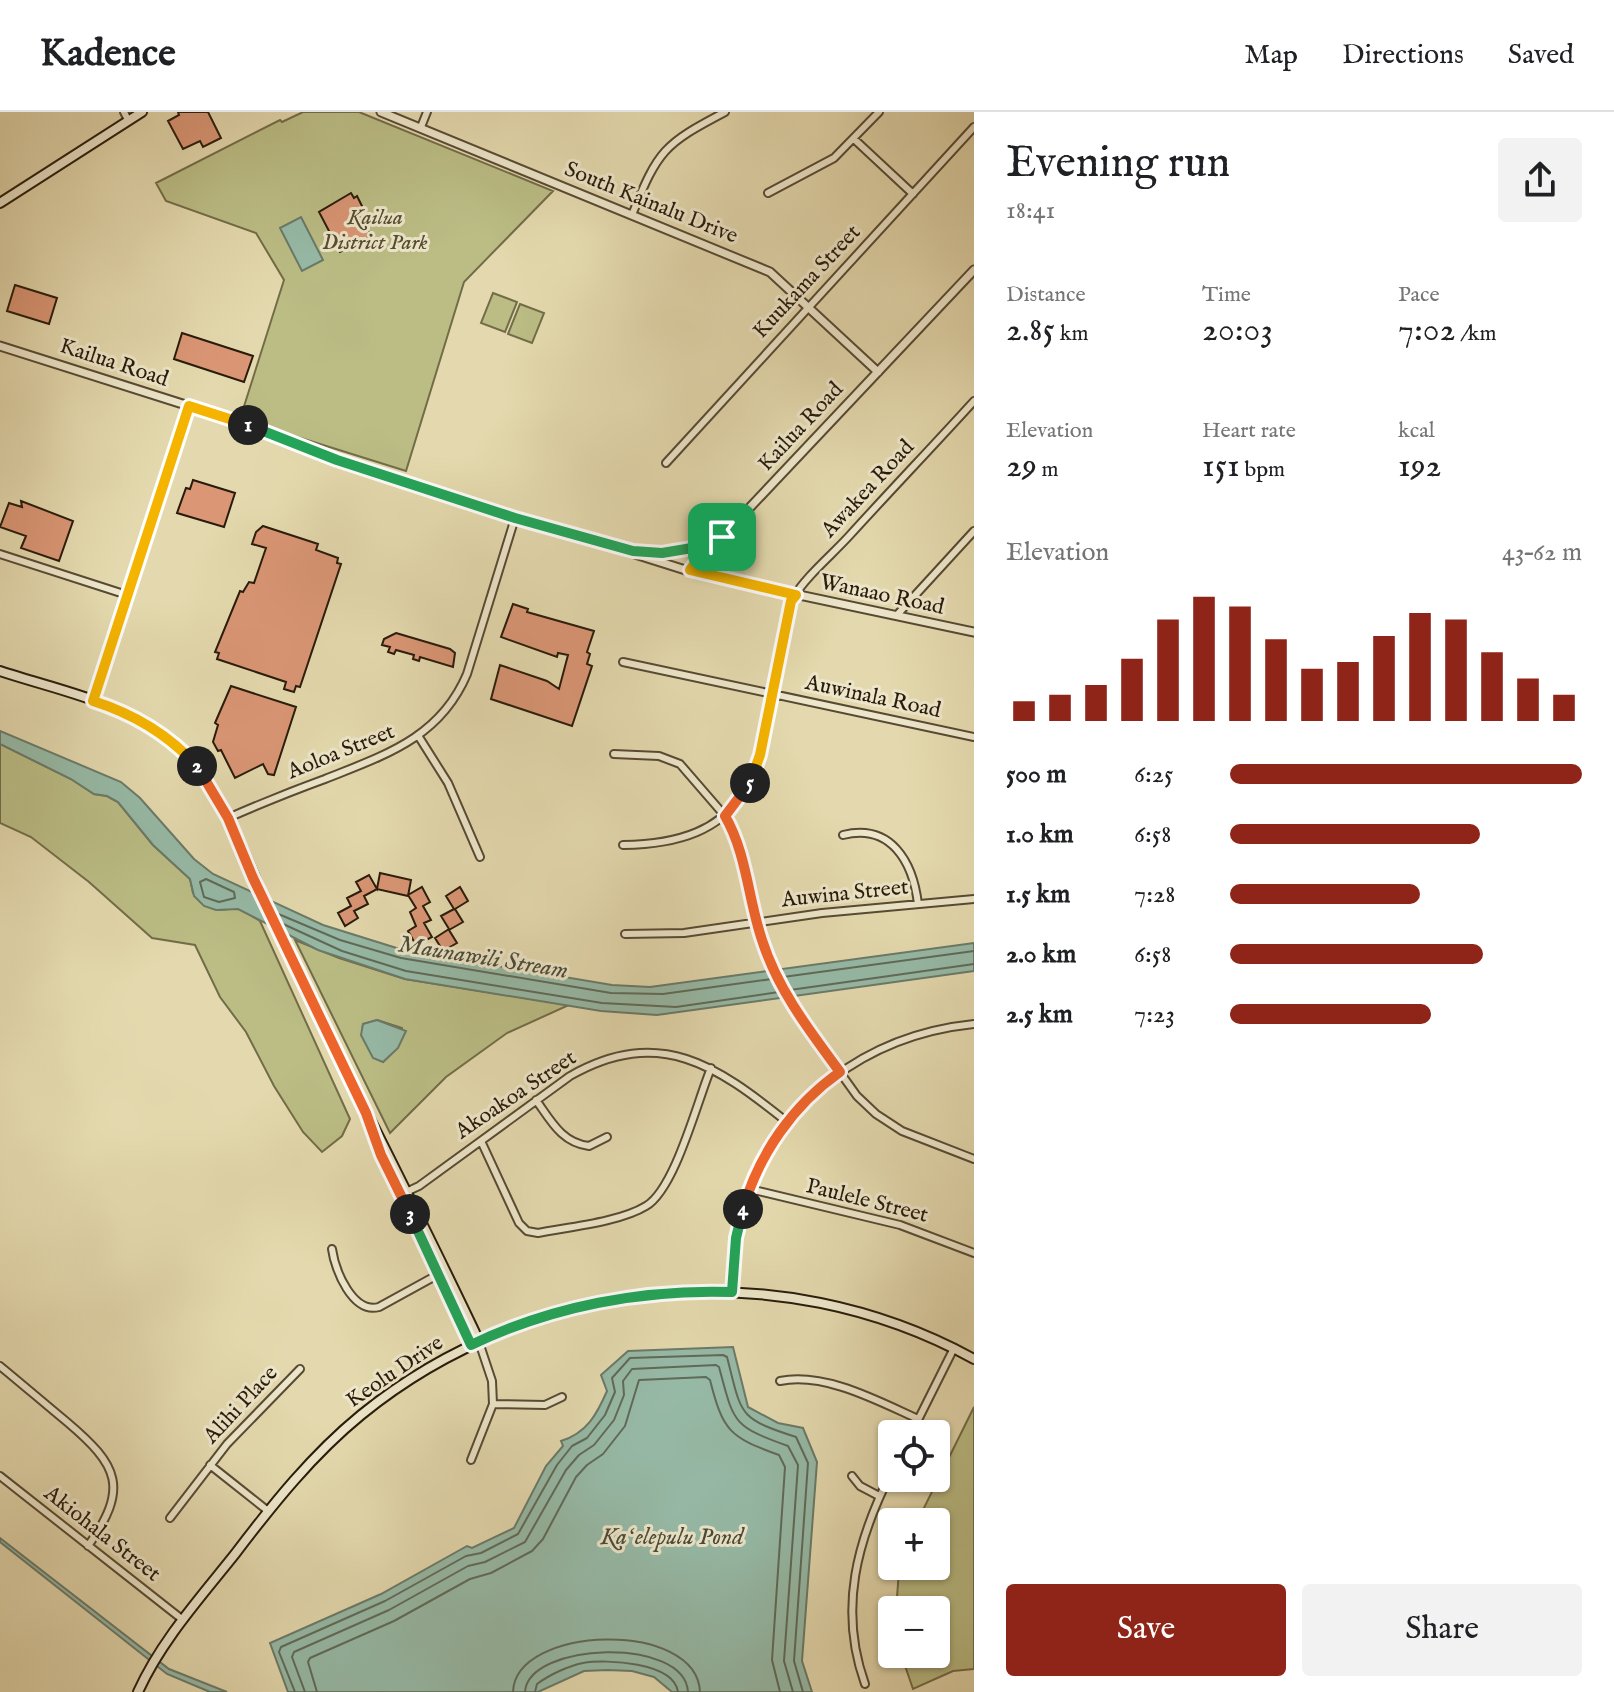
<!DOCTYPE html>
<html lang="en">
<head>
<meta charset="utf-8">
<style>
  :root { --surface:#fff; --page:#f2f2f2; --text:#202124; --muted:#757577; --line:#e0e0e0; --accent:#8f2418 }
  body { margin:0; font-family:"IM FELL English",serif; background:var(--page); color:var(--text); height:100vh; display:flex; flex-direction:column; font-size:30px; white-space:nowrap }
  * { box-sizing:border-box; margin:0 }
  p { font-size:26px; color:var(--muted) }
  .icon { flex:none; width:44px; height:44px; fill:none; stroke:currentColor; stroke-width:2; stroke-linecap:round; stroke-linejoin:round }
  .map { position:relative; flex:1; overflow:hidden }
  .details { display:flex; flex-direction:column; background:var(--surface); width:640px }
  .details>* { flex:none }
  .fabs { position:absolute; left:878px; top:1308px; display:grid; gap:16px }
  .fabs a { display:grid; place-items:center; width:72px; height:72px; border-radius:8px; background:var(--surface); box-shadow:0 2px 6px #0004; font-size:40px }
  .pin { position:absolute; display:grid; place-items:center; width:68px; height:68px; color:#fff; margin:-34px; border-radius:16px; box-shadow:0 4px 12px #0006 }
  .km { position:absolute; width:40px; height:40px; margin:-20px; border-radius:50%; background:#222; color:#fff; font-size:22px; line-height:40px; text-align:center }
  .round { display:grid; place-items:center; flex:none; width:84px; height:84px; border-radius:8px; background:var(--page) }
  .head { display:flex; align-items:center; justify-content:space-between; height:136px; padding:0 32px }
  h1 { font-size:44px; font-weight:600; line-height:60px }
  .figures { display:grid; grid-template-columns:repeat(3,1fr); gap:12px; height:136px; padding:8px 32px }
  .figures div { display:grid; align-content:center }
  .figures b { font-size:34px; font-weight:600 }
  .figures small { font-size:22px; font-weight:400 }
  .figures p { font-size:22px }
  .chart { height:224px; padding:16px 32px }
  .chart p { display:flex; justify-content:space-between }
  .chart svg { width:100%; height:144px; margin-top:8px; stroke:var(--accent); stroke-width:6 }
  .primary-button { display:flex; gap:16px; margin-top:auto; padding:16px 32px }
  .primary-button a { flex:1; height:92px; border-radius:8px; background:var(--accent); color:#fff; font-size:32px; font-weight:600; line-height:92px; text-align:center }
  .primary-button a+a { background:var(--page); color:var(--text) }
  ul { padding:0 32px; list-style:none; font-size:26px }
  li { display:grid; grid-template-columns:128px 96px 1fr; align-items:center; height:60px }
  li i { height:20px; border-radius:10px; background:var(--accent) }
  header { display:flex; align-items:center; gap:48px; box-sizing:border-box; height:112px; padding:0 40px; background:var(--surface); border-bottom:2px solid var(--line) }
  header strong { font-size:38px }
  nav { display:flex; gap:44px; margin-inline-start:auto; font-size:28px }
  main { display:flex; flex:1; min-height:0 }
  .map>svg:first-child { display:block }
</style>
</head>
<body>
<header>
<strong>Kadence</strong>
<nav><a>Map</a><a>Directions</a><a>Saved</a></nav>
</header>
<main>
<div class="map">
<svg width="974" height="1580" viewBox="0 0 974 1580">
  <rect width="100%" height="100%" fill="#e4d9ae"/>
  <filter id="stains"><feTurbulence type="fractalNoise" baseFrequency=".0025" numOctaves="4"/><feColorMatrix values="0 0 0 0 .2 0 0 0 0 .09 0 0 0 0 .02 0 0 0 .5 -.17"/></filter>
  <radialGradient id="worn" r=".72"><stop offset=".6" stop-color="#630" stop-opacity="0"/><stop offset="1" stop-color="#630" stop-opacity=".3"/></radialGradient>
  <!-- green -->
  <path fill="#bbbd85" stroke="#726c48" stroke-width="2" fill-rule="evenodd" d="M303 0H359L553 79 464 170 406 359 240 307 284 168 256 121 166 89 156 71 280 8 282 10Z
    M493 181 517 190 505 220 481 211Z
    M520 192 544 201 532 231 508 222Z
    M0 632 71 667 94 682 107 684 118 690 153 733 190 767 193 781 220 798 238 796 260 809 350 1007 342 1024 322 1040 303 1020 274 974 246 920 220 885 195 833 152 826 89 770 31 725 0 711Z
    M295 828 339 846 405 867 569 893 507 921 446 965 390 1021ZM377 908 402 916C404 932 393 940 383 950 370 940 361 929 363 912Z
    M974 1295V1557L953 1559 913 1577 901 1542H936V1498H896L899 1459 900 1454H936V1410H917Z"/>
  <!-- water -->
  <path fill="#96baa7" stroke="#6a7a69" stroke-width="2" d="M301 105 323 148 302 159 280 116Z
    M0 619 121 670 140 686 194 747 213 762 323 813 403 838 612 873 650 875 974 831V859L657 903 601 899 405 867 318 838 238 797 216 798 204 794 194 784 190 767 153 733 118 690 107 684 94 682 71 667 0 632Z
    M377 908 406 919 398 936 383 950 373 946 361 923 363 912Z
    M733 1235 748 1295 778 1311 803 1316 817 1350 802 1549 812 1580H672L654 1565 632 1559 607 1558 584 1559 538 1580H288L270 1531 381 1482 467 1434 472 1436 514 1416 546 1354 563 1334 561 1329C587 1321 597 1302 607 1279L601 1263 628 1239Z
    M0 1426 169 1557 227 1580H210L167 1562 0 1430Z"/>
  <g fill="none" stroke-linecap="round" stroke-linejoin="round">
    <!-- shore -->
    <path stroke="#5f6a59" stroke-width="2" d="M206 767 234 780 235 786 219 790 204 785 200 770Z
      M276 801 340 828 401 846 611 881 663 882 772 867
      M281 811 342 839 406 859 602 891 676 895 779 880
      M783 865 974 839
      M790 878 974 852
      M295 1580 279 1540 281 1535 385 1489 466 1444 481 1441 518 1422 557 1353 572 1334 587 1326 605 1303 615 1280 612 1266 630 1246 723 1243 727 1245C742 1303 737 1306 796 1325L808 1351 794 1549 803 1580
      M305 1580 292 1545 294 1540 389 1498 468 1454 485 1450 525 1430 566 1358 579 1343 594 1333 614 1308 624 1283 623 1269 632 1257 716 1253 719 1255C734 1311 732 1314 788 1334L798 1353 784 1549 793 1580
      M317 1580 308 1550 310 1546 394 1509 470 1467 491 1461 532 1439 543 1427 576 1365 587 1353 603 1342 625 1314 639 1268 706 1265 710 1268C723 1319 729 1325 779 1343L785 1355 772 1548 780 1580
      M513 1580C515 1513 697 1507 700 1580
      M525 1580C528 1530 685 1524 688 1580
      M535 1580 537 1572C549 1563 568 1554 583 1551 606 1547 674 1550 678 1580"/>
  </g>
  <!-- building -->
  <path fill="#da9675" stroke="#281b0b" stroke-width="2" d="M178 0H208L221 26 203 35 200 29 183 37 168 9 179 3Z
    M351 81 354 86 357 84 363 96 357 99 371 124 340 140 319 100Z
    M15 173 57 186 49 212 7 199Z
    M182 221 253 244 244 270 174 247Z
    M193 368 235 381 224 415 177 401 186 376 190 377Z
    M21 389 73 409 59 449 21 436 26 424 0 415 9 391 22 395Z
    M263 414 318 432 316 438 338 446 337 451 341 452 300 575 296 574 294 580 284 577 286 570 217 547 219 541 215 540 240 479 243 480 249 470 254 471 266 436 252 432 256 420Z
    M513 492 528 497 527 500 594 519 587 540 590 542 587 552 592 554 572 614 491 587 500 553 547 569 559 577 568 543 558 541 557 545 501 525Z
    M396 521 450 537 455 541 453 555 420 545 419 549 413 547 414 543 396 538 394 542 388 540 390 535 382 533 384 527Z
    M231 574 296 595 274 663 268 662 263 652 235 666 221 638 218 639 213 630 218 613 215 611Z
    M380 761 411 768 408 784 377 777 364 784 368 792 354 799 358 806 345 814 338 801 351 794 347 786 361 779 356 770 369 763 377 777Z
    M422 775 430 790 423 794 431 808 424 811 432 825 416 833 408 819 416 814 410 800 416 796 408 783Z
    M460 775 468 789 455 797 463 810 449 818 457 831 443 839 435 826 449 817 441 804 454 797 446 784Z"/>
  <g fill="none" stroke-linecap="round" stroke-linejoin="round">
    <defs>
      <path id="minor" d="M124 0 128 8
        M421 15 427 0
        M854 27 913 82
        M768 81 834 46 879 0
        M632 103C658 38 664 32 725 0
        M666 351 974 15
        M0 442 127 483
        M897 503 974 419
        M623 550 974 625
        M419 625 448 671 480 745
        M614 642 659 644 680 652 725 704 738 732 761 826 775 861 791 892 857 984 876 1002 902 1019 974 1047
        M228 706C260 692 292 679 325 667 385 643 440 626 467 562L515 406
        M843 723C891 711 913 750 918 792
        M623 733C756 731 760 655 781 546 784 528 784 501 793 486 807 463 832 443 850 423 891 378 933 334 974 289
        M625 822 684 821 822 801 974 787
        M536 988C551 1009 562 1031 589 1034L607 1025
        M481 1029 519 1111 527 1119 538 1121C569 1115 620 1110 646 1094 675 1077 697 990 711 956
        M750 1077 900 1113 974 1141
        M404 1081 419 1074 570 964C660 913 717 954 787 1010
        M332 1137C335 1159 353 1202 379 1195L439 1162
        M732 1180C734 1151 735 1122 744 1095 775 989 867 923 974 912
        M0 1254C22 1272 44 1291 67 1310 119 1354 129 1376 88 1434
        M780 1269C825 1260 878 1289 918 1307
        M493 1292 545 1293 562 1285
        M911 1322 954 1236
        M471 1348 493 1292 492 1269 479 1230
        M210 1353 268 1399
        M0 1364 183 1508
        M852 1364 860 1374 879 1384
        M170 1406 227 1332 300 1257
        M865 1572C838 1497 857 1428 892 1359"/>
      <path id="tertiary" d="M381 0 770 160 878 260
        M0 234 255 315 337 348 695 461 974 520
        M642 440 662 441 712 429
        M690 458 704 439 722 425 974 158
        M93 589 189 294"/>
      <path id="secondary" d="M0 91 142 0
        M0 559C60 579 129 591 177 634 229 681 255 774 286 837 349 968 417 1097 479 1229
        M373 1021 471 1233
        M138 1580C161 1529 200 1486 235 1442 273 1392 312 1343 361 1303 533 1163 779 1140 974 1247"/>
    </defs>
    <!-- minor casing -->
    <use href="#minor" stroke="#574a34" stroke-width="10"/>
    <!-- tertiary casing -->
    <use href="#tertiary" stroke="#574a34" stroke-width="11"/>
    <!-- secondary casing -->
    <use href="#secondary" stroke="#281b0b" stroke-width="12"/>
    <!-- minor -->
    <use href="#minor" stroke="#ede6ca" stroke-width="6"/>
    <!-- tertiary -->
    <use href="#tertiary" stroke="#ede6ca" stroke-width="7"/>
    <!-- secondary -->
    <use href="#secondary" stroke="#ede6ca" stroke-width="8"/>
  </g>
  <g fill="none" stroke-linecap="round" stroke-linejoin="round">
    <defs>
      <path id="split-1" d="M248 313 337 348 515 406 633 439 662 441 692 436 722 425"/>
      <path id="split-2" d="M197 654C168 622 134 602 93 589L189 294 248 313"/>
      <path id="split-3" d="M197 654 228 706 253 766 366 1001 381 1043 410 1102"/>
      <path id="split-4" d="M410 1102 471 1233C552 1194 643 1177 732 1180L736 1126 743 1097"/>
      <path id="split-5" d="M743 1097C759 1042 793 993 840 960 809 918 778 878 762 828 748 787 747 742 725 704L750 671"/>
      <path id="split-6" d="M722 425 704 439 690 458 796 483 791 489 760 643 750 671"/>
    </defs>
    <!-- split-1 casing -->
    <use href="#split-1" stroke="#fff" stroke-width="16"/>
    <!-- split-2 casing -->
    <use href="#split-2" stroke="#fff" stroke-width="16"/>
    <!-- split-3 casing -->
    <use href="#split-3" stroke="#fff" stroke-width="16"/>
    <!-- split-4 casing -->
    <use href="#split-4" stroke="#fff" stroke-width="16"/>
    <!-- split-5 casing -->
    <use href="#split-5" stroke="#fff" stroke-width="16"/>
    <!-- split-6 casing -->
    <use href="#split-6" stroke="#fff" stroke-width="16"/>
    <!-- split-1 -->
    <use href="#split-1" stroke="#22a559" stroke-width="10"/>
    <!-- split-2 -->
    <use href="#split-2" stroke="#f5b400" stroke-width="10"/>
    <!-- split-3 -->
    <use href="#split-3" stroke="#f0652b" stroke-width="10"/>
    <!-- split-4 -->
    <use href="#split-4" stroke="#22a559" stroke-width="10"/>
    <!-- split-5 -->
    <use href="#split-5" stroke="#f0652b" stroke-width="10"/>
    <!-- split-6 -->
    <use href="#split-6" stroke="#f5b400" stroke-width="10"/>
  </g>
  <g text-anchor="middle" dominant-baseline="central" stroke-width="6" stroke-linejoin="round" paint-order="stroke">
    <!-- street labels -->
    <g font-size="22" fill="#281b0b" stroke="#ede6ca">
      <text transform="translate(651 91) rotate(22)">South Kainalu Drive</text>
      <text transform="translate(807 170) rotate(-47)">Kuukama Street</text>
      <text transform="translate(114 251) rotate(18)">Kailua Road</text>
      <text transform="translate(801 315) rotate(-47)">Kailua Road</text>
      <text transform="translate(868 377) rotate(-47)">Awakea Road</text>
      <text transform="translate(882 483) rotate(12)">Wanaao Road</text>
      <text transform="translate(873 585) rotate(12)">Auwinala Road</text>
      <text transform="translate(341 640) rotate(-22)">Aoloa Street</text>
      <text transform="translate(845 782) rotate(-6)">Auwina Street</text>
      <text transform="translate(516 983) rotate(-34)">Akoakoa Street</text>
      <text transform="translate(867 1089) rotate(14)">Paulele Street</text>
      <text transform="translate(395 1260) rotate(-34)">Keolu Drive</text>
      <text transform="translate(241 1293) rotate(-47)">Alihi Place</text>
      <text transform="translate(102 1422) rotate(38)">Akiohala Street</text>
    </g>
    <!-- park labels -->
    <g font-size="22" font-style="italic" fill="#544c30" stroke="#ede6ca">
      <text x="375" y="106">Kailua<tspan x="375" dy="25">District Park</tspan></text>
    </g>
    <!-- water labels -->
    <g font-size="24" font-style="italic" fill="#494b3a" stroke="#ede6ca">
      <text transform="translate(483 846) rotate(9)">Maunawili Stream</text>
      <text x="672" y="1425">Kaʻelepulu Pond</text>
    </g>
  </g>
  <rect width="100%" height="100%" filter="url(#stains)"/>
  <rect width="100%" height="100%" fill="url(#worn)"/>
</svg>
<div class="fabs">
<a><svg class="icon" aria-label="locate" viewBox="0 0 24 24"><circle cx="12" cy="12" r="6"/><path d="M12 2v4M12 18v4M2 12h4M18 12h4"/></svg></a>
<a>+</a>
<a>−</a>
</div>
<div class="pin" style="left:722px;top:425px;background:#1e9e55"><svg class="icon" aria-label="arrive" viewBox="0 0 24 24"><path d="M6 21V4h12l-3 4 3 4H6"/></svg></div>
<b class="km" style="left:248px;top:313px">1</b>
<b class="km" style="left:197px;top:654px">2</b>
<b class="km" style="left:410px;top:1102px">3</b>
<b class="km" style="left:743px;top:1097px">4</b>
<b class="km" style="left:750px;top:671px">5</b>
</div>
<section class="details">
<div class="head"><div><h1>Evening run</h1><p>18:41</p></div><a class="round"><svg class="icon" aria-label="share" viewBox="0 0 24 24"><path d="M12 15V3M7 8l5-5 5 5M5 13v7h14v-7"/></svg></a></div>
<div class="figures">
<div><p>Distance</p><b>2.85<small> km</small></b></div>
<div><p>Time</p><b>20:03</b></div>
<div><p>Pace</p><b>7:02<small> /km</small></b></div>
</div>
<div class="figures">
<div><p>Elevation</p><b>29<small> m</small></b></div>
<div><p>Heart rate</p><b>151<small> bpm</small></b></div>
<div><p>kcal</p><b>192</b></div>
</div>
<div class="chart"><p><span>Elevation</span>43–62 m</p>
<svg viewBox="0 0 160 44" preserveAspectRatio="none"><path d="M5 44V38M15 44V36M25 44V33M35 44V25M45 44V13M55 44V6M65 44V9M75 44V19M85 44V28M95 44V26M105 44V18M115 44V11M125 44V13M135 44V23M145 44V31M155 44V36"/></svg>
</div>
<ul>
<li><b>500 m</b>6:25<i style="width:100%"></i></li>
<li><b>1.0 km</b>6:58<i style="width:71%"></i></li>
<li><b>1.5 km</b>7:28<i style="width:54%"></i></li>
<li><b>2.0 km</b>6:58<i style="width:72%"></i></li>
<li><b>2.5 km</b>7:23<i style="width:57%"></i></li>
</ul>
<div class="primary-button"><a>Save</a><a>Share</a></div>
</section>
</main>
</body>
</html>
